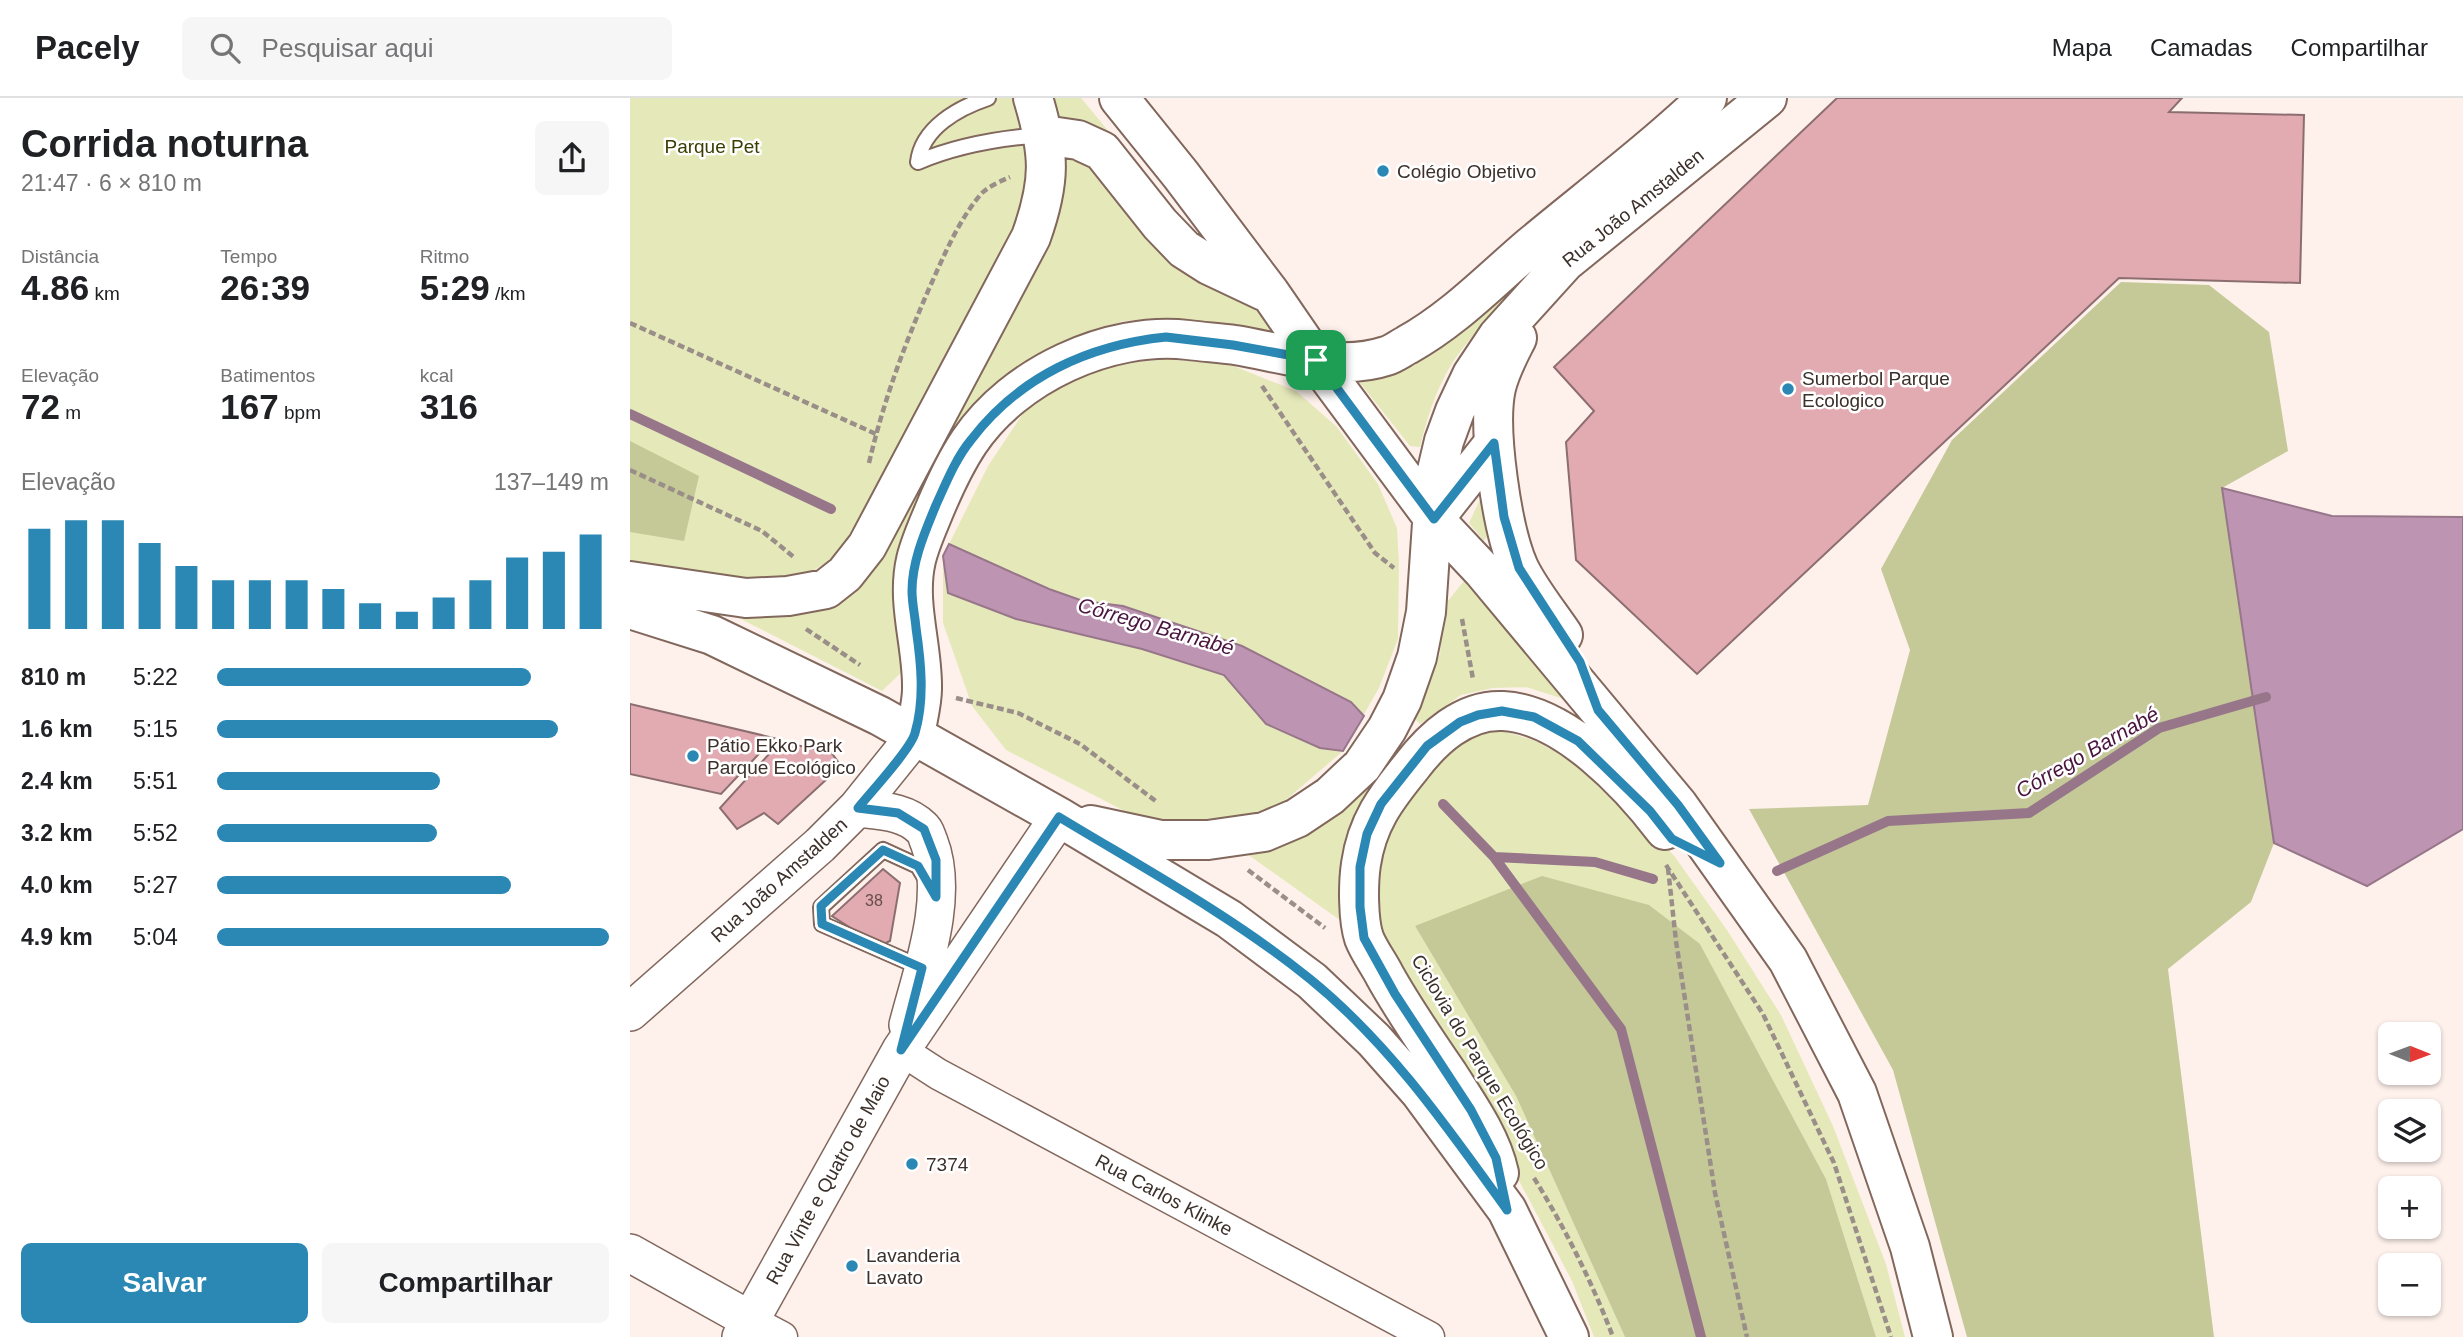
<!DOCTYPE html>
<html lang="pt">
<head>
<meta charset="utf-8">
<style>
  :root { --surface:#fff; --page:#f6f6f6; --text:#202124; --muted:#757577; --line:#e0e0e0; --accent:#2b88b4 }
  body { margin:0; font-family:Helvetica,sans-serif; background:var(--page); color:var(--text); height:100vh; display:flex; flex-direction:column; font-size:26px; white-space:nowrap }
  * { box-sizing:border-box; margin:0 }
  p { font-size:23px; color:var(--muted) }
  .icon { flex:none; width:38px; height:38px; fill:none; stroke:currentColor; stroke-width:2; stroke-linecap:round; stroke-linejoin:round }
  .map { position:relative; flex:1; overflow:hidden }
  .sheet { display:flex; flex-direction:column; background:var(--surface); width:630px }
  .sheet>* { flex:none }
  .needle { width:46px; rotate:91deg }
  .buttons { position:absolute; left:1748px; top:924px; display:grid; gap:14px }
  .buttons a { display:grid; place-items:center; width:63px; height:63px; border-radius:10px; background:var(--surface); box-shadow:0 2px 5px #0004; font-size:35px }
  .pin { position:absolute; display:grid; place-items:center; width:60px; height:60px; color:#fff; margin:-30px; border-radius:14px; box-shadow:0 4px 10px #0006 }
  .round { display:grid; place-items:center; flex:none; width:74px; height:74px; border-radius:10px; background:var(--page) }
  .overview { display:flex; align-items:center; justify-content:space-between; height:119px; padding:0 21px }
  h1 { font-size:38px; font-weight:700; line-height:52px }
  .figures { display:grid; grid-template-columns:repeat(3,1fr); gap:10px; height:119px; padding:7px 21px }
  .figures div { display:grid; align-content:center }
  .figures b { font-size:35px; font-weight:700 }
  .figures small { font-size:19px; font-weight:400 }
  .figures p { font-size:19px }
  .chart { height:196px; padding:14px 21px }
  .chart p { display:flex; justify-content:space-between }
  .chart svg { width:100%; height:126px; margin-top:7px; stroke:var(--accent); stroke-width:6 }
  .primary-button { display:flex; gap:14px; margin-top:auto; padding:14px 21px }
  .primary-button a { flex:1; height:80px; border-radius:10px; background:var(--accent); color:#fff; font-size:28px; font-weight:700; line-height:80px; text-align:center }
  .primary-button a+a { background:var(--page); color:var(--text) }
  ul { padding:0 21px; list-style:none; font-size:23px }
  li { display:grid; grid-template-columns:112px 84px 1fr; align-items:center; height:52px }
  li i { height:18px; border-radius:9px; background:var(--accent) }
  header { display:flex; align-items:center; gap:42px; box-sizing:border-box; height:98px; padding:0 35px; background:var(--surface); border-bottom:2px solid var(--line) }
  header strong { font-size:33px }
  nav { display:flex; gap:38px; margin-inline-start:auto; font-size:24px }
  .search { width:490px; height:63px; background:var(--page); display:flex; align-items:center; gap:18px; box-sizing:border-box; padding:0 24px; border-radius:10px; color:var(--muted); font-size:26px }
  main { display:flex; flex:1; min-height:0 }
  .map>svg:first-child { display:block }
</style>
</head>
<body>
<header>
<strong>Pacely</strong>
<div class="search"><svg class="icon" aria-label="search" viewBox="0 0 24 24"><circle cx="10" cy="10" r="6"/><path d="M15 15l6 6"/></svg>Pesquisar aqui</div>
<nav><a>Mapa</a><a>Camadas</a><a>Compartilhar</a></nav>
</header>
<main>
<section class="sheet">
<div class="overview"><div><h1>Corrida noturna</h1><p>21:47 · 6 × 810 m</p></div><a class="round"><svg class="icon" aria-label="share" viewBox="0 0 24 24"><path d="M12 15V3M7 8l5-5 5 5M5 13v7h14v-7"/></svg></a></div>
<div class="figures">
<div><p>Distância</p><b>4.86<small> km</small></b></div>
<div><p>Tempo</p><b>26:39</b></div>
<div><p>Ritmo</p><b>5:29<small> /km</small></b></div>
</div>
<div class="figures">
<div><p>Elevação</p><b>72<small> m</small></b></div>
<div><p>Batimentos</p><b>167<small> bpm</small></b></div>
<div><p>kcal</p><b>316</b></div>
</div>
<div class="chart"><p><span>Elevação</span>137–149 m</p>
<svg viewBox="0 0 160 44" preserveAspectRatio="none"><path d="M5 44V9M15 44V6M25 44V6M35 44V14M45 44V22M55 44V27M65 44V27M75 44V27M85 44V30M95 44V35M105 44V38M115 44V33M125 44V27M135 44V19M145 44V17M155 44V11"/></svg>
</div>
<ul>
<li><b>810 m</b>5:22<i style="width:80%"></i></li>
<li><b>1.6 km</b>5:15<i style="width:87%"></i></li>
<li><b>2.4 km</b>5:51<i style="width:57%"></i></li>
<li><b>3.2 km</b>5:52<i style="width:56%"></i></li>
<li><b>4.0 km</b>5:27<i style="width:75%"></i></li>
<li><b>4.9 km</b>5:04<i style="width:100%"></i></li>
</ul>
<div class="primary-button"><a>Salvar</a><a>Compartilhar</a></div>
</section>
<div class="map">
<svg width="1833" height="1239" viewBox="0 0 1833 1239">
  <rect width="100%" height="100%" fill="#fef1ec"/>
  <!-- green -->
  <path fill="#e5e9ba" d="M0 0H385L400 44 403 88 352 200 216 448C203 460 189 471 172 478 133 492 44 473 0 468Z
    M420 0H451L561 132 429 24Z
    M436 51 466 60 618 199 644 236 554 221 493 223 421 251 293 398 264 480 276 570 252 593 105 518 189 510 430 95Z
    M896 176C874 202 850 227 830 254 809 282 798 316 790 349L780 348 730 285 778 264Z
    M536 261 601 267 666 293 707 329 748 386 767 430 769 465 768 541 749 590 713 653 650 707 593 728 512 722 376 652 342 608 313 525V458L358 368 394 314 437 285 484 267Z
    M856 388 863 428 854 443 839 425Z
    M837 479 937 602 896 589 863 590 831 597 790 626 782 618 810 556 814 508Z
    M870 632 906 643 978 683 1045 759 1097 832 1151 917 1203 1028 1256 1166 1275 1239H1246L1196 1081 1070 846 785 828 886 998 995 1239H964L942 1183 876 1058 743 818 742 776 757 723 797 669 846 635Z
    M739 689 718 740 708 788 714 825 617 756 654 742 708 715Z"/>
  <!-- forest -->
  <path fill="#c5c998" d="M1491 184 1579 187 1639 234 1658 353 1592 390 1644 745 1621 804 1538 871 1584 1239H1337L1263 972 1119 711 1238 707 1280 552 1251 471 1322 342Z
    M0 343 69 378 54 443 0 434Z
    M912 778 1019 807 1070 846 1196 1081 1246 1239H995L886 998 785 828Z"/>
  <!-- water -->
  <path fill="#be94b3" stroke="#97768a" stroke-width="2" d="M1592 390 1702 418 1833 419V731L1737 788 1644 745Z
    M319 446 419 491 453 503 493 508 612 548 721 604 734 618 713 653 690 650 636 626 594 577 512 551 386 521 318 495 313 458Z"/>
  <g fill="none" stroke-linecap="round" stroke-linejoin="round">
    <!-- stream -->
    <path stroke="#97768a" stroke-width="10" d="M0 316 201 411
      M813 706 864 759 991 931 1071 1239
      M864 759 965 764 1023 781
      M1147 773 1258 723 1399 715 1529 630 1636 599"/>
  </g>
  <!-- building -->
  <path fill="#e2aab1" stroke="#8c6e71" stroke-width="2" d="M1207 0H1552L1539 14 1674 17 1670 185 1489 180 1067 576 946 462 936 344 964 313 924 269Z
    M0 606 144 640 91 696 0 676Z
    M150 644 201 654 211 668 148 726 134 715 107 731 90 710Z
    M253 771 270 785 260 843 249 848 202 818Z"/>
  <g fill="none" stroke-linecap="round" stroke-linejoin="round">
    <defs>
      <path id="service" d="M288 64C328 47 370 40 413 37
        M288 64C292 30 328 10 358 0
        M292 870 192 826 191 809 253 752 288 768 297 783"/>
      <path id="minor" d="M271 952 308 976 799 1239
        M120 1222 152 1239"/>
      <path id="tertiary" d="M227 710C251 713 275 713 292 730 296 733 297 740 299 744 320 798 292 873 278 927
        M0 914 190 747 227 710 285 638
        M0 1155 120 1222
        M111 1239 271 952 429 719"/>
      <path id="primary" d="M489 0 551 77 640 195 686 262 804 421 853 473 1048 707 1158 862 1227 995 1280 1149 1303 1239
        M414 37 448 42 472 53 530 126 554 151 579 167 634 193
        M887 240C879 256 870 272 866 290 857 330 872 432 889 470 900 493 919 516 933 537
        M804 421 864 345
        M0 483 116 500 158 498 196 491 215 476 237 448 401 139C421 83 420 56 403 0
        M0 511 82 537 250 618 429 719 599 821 682 883 744 942 790 994 877 1112 939 1239
        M285 638C287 623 292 606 292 591 293 548 276 505 286 462 290 445 298 428 304 413 314 389 325 365 339 344 384 277 479 233 558 242 574 244 590 245 605 247 654 255 708 274 756 258 763 256 771 250 777 247 824 221 861 182 901 148 960 99 1021 53 1077 0
        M461 727 531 742H578L634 734 667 720 700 698 732 668 757 631 772 602 787 559 796 514 805 381 814 343 825 313 842 277 868 238 935 164 1137 0
        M869 1075C861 1039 837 1006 818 976 796 944 774 912 755 878 749 866 739 853 734 840 728 822 728 786 731 766 737 725 755 701 781 669 802 641 834 611 873 613 935 616 1000 686 1035 732"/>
    </defs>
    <!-- service casing -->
    <use href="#service" stroke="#82675c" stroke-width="18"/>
    <!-- minor casing -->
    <use href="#minor" stroke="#82675c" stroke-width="33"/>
    <!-- tertiary casing -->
    <use href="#tertiary" stroke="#82675c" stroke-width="40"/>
    <!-- primary casing -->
    <use href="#primary" stroke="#82675c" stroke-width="42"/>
    <!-- path -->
    <path stroke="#9a8e89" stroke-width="4.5" stroke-dasharray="7 3.5" stroke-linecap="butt" d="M0 225 246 336
      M632 288 745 455 764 470
      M239 365C254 301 275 245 302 184 316 153 330 120 352 95 359 88 371 83 380 79
      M0 372 132 433 165 460
      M832 521 843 581
      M176 531 230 567
      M326 600 388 615 450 646 527 704
      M1036 767 1133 916 1204 1065 1261 1239
      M1038 770 1046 843 1085 1095 1117 1239
      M618 772 695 830
      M904 1080C935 1130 962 1184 983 1239"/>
    <!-- service -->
    <use href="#service" stroke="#fff" stroke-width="14"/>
    <!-- minor -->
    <use href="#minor" stroke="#fff" stroke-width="30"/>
    <!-- tertiary -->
    <use href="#tertiary" stroke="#fff" stroke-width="37"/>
    <!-- primary -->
    <use href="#primary" stroke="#fff" stroke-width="38"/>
  </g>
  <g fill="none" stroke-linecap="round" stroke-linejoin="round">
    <defs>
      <path id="route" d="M536 239 603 247 686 262 804 421 864 345 874 419 889 470 950 564 968 612 1048 707 1090 765 1042 741 1020 713 948 643 904 619 872 613 848 617 830 624 797 648 751 706 737 736 730 769V809L734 840 765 896 841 1012 866 1060 877 1112C818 1030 759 945 680 881 602 818 515 771 429 719L271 952 292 870 192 826 191 808 253 752 288 768 306 799V762L294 731 268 715 228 710C240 695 281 651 285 635 295 601 291 564 286 530 285 518 282 505 282 493 282 463 295 434 306 407 316 385 326 360 341 342 389 279 458 247 536 239Z"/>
    </defs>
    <!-- route casing -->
    <use href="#route" stroke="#fff" stroke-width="14"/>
    <!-- route -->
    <use href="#route" stroke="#2b88b4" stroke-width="9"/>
  </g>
  <!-- markers -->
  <g fill="#2b88b4" stroke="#fff" stroke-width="2.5">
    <circle cx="753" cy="73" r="7"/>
    <circle cx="1158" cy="291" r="7"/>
    <circle cx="63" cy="658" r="7"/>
    <circle cx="282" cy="1066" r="7"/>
    <circle cx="222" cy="1168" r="7"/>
  </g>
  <g text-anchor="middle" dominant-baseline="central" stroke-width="5" stroke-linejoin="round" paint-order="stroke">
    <!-- number labels -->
    <g font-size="16" fill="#664e4c">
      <text x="244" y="802">38</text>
    </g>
    <!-- park labels -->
    <g font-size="19" fill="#3b3d00" stroke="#fff">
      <text x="82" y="48">Parque Pet</text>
    </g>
    <!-- poi labels -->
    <g font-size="19" fill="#3c302b" stroke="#fff" text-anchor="start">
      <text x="767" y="73">Colégio Objetivo</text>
      <text x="1172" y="280">Sumerbol Parque<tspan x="1172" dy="22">Ecologico</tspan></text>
      <text x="77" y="647">Pátio Ekko Park<tspan x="77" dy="22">Parque Ecológico</tspan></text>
      <text x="296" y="1066">7374</text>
      <text x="236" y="1157">Lavanderia<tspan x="236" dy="22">Lavato</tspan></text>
    </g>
    <!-- street labels -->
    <g font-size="19" fill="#3c302b" stroke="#fff">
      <text transform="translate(1003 110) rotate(-39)">Rua João Amstalden</text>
      <text transform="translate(149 782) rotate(-42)">Rua João Amstalden</text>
      <text transform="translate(850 964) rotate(59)">Ciclovia do Parque Ecológico</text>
      <text transform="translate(198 1082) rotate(-61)">Rua Vinte e Quatro de Maio</text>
      <text transform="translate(534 1097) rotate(28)">Rua Carlos Klinke</text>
    </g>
    <!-- water labels -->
    <g font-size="21" font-style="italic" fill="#49153f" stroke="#fff">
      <text transform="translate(526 528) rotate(16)">Córrego Barnabé</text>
      <text transform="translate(1457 654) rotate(-30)">Córrego Barnabé</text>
    </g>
  </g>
</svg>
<div class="buttons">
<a><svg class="needle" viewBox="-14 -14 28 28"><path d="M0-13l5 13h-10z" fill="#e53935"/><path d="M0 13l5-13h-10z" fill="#757577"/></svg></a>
<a><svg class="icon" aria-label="layers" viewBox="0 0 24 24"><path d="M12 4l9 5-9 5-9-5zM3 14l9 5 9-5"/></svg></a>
<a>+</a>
<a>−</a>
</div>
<div class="pin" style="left:686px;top:262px;background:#1e9e55"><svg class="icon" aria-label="arrive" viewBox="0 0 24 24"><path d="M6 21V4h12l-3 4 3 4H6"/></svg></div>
</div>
</main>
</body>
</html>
